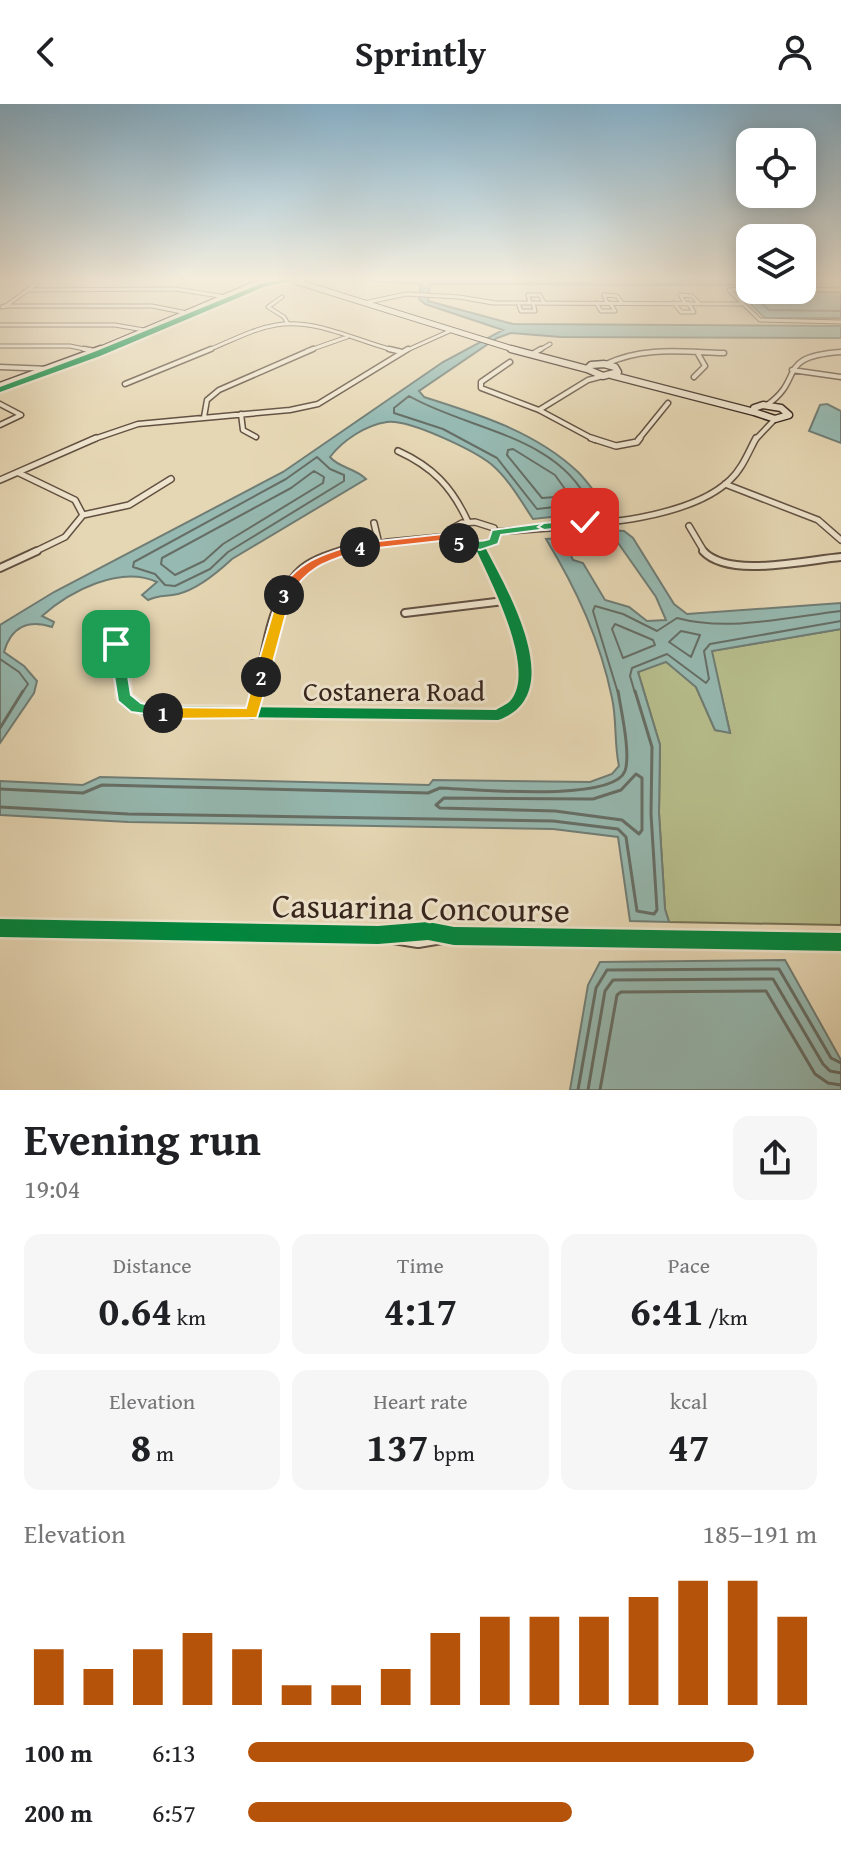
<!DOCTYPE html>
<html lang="en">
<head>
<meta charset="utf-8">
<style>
  :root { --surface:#fff; --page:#f6f6f6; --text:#202124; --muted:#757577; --accent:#b45309 }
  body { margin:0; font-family:"Gentium Book Plus",serif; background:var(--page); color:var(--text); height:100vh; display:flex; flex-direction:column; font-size:30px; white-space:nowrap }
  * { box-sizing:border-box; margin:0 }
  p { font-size:26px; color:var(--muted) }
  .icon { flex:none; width:44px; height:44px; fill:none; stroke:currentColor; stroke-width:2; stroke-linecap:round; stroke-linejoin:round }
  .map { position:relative; height:986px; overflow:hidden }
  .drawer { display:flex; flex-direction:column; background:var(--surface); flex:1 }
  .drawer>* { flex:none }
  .buttons { position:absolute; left:736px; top:24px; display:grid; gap:16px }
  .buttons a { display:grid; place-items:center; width:80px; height:80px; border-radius:16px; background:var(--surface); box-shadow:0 4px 20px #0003; font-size:40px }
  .pin { position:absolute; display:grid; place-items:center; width:68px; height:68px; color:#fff; margin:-34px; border-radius:16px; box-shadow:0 4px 12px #0006 }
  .km { position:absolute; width:40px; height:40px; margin:-20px; border-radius:50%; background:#222; color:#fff; font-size:22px; line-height:40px; text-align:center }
  .round { display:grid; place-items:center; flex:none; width:84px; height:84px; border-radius:16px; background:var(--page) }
  .headline { display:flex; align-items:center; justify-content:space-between; height:136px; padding:0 24px }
  h1 { font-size:44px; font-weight:700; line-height:60px }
  .figures { display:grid; grid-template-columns:repeat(3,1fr); gap:12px; height:136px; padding:8px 24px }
  .figures div { display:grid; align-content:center; border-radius:16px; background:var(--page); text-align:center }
  .figures b { font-size:40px; font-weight:700 }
  .figures small { font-size:22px; font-weight:400 }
  .figures p { font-size:22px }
  .chart { height:224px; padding:16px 24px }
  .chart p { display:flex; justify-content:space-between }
  .chart svg { width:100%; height:144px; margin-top:8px; stroke:var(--accent); stroke-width:6 }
  ul { padding:0 24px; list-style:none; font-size:26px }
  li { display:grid; grid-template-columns:128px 96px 1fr; align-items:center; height:60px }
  li i { height:20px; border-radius:10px; background:var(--accent) }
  header { display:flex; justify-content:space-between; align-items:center; height:104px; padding:0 24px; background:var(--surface); font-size:36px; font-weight:700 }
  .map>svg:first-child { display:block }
</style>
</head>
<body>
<header><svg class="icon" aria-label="back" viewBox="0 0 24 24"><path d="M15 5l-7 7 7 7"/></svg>Sprintly<svg class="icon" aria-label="person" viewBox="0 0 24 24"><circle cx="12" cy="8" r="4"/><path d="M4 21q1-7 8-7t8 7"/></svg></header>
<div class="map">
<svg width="841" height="986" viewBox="0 0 841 986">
  <rect width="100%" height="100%" fill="#e6d7b4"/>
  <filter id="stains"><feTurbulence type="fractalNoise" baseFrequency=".0025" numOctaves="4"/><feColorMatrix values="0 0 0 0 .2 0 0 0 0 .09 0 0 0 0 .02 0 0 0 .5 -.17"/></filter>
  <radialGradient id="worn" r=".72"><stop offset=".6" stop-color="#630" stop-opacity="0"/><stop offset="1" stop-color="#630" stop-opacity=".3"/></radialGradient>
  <!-- green -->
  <path fill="#b7be8c" stroke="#767154" stroke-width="2" d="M841 525V821L669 818 665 805 659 709 660 641 638 568 666 557 696 583 715 626 730 628 711 547Z"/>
  <!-- water -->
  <path fill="#96b9b1" stroke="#707d75" stroke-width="2" d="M341 175H750V180L746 181 430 180 428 197 513 220 841 222V234L561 233 511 229 497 234 419 287 424 293C478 310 536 328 578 368 589 379 599 394 608 407L533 415C521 397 508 374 491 360 473 346 409 315 387 318 366 321 343 336 330 353 339 364 355 364 366 375L232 455C217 469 198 485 178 490 166 493 160 490 148 496L142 491 157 478C120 461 70 487 42 512L54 518 52 523C28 515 11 523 4 548L24 562 37 577 34 589 0 639V521L54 488 283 368 443 258 503 226 425 200 419 195 421 180Z
    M737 187 841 188V214H765Z
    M827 300 841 307V339L809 327 820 301Z
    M609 426 624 427 633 434 674 500 687 510 841 499V525L712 547 730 629 715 626 696 583 666 558 638 568 660 641 659 709 665 805 669 818 630 817 618 733 553 725 128 718 0 711V677L83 681 100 673 429 681 433 676 590 678 612 670 619 662C614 640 617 616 612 594 600 536 577 486 546 435L563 434 573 456 583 459 605 496 629 503 647 517 666 516 656 493Z
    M785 856 841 956V986H570L588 881 600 858Z"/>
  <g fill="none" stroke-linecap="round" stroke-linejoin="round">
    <!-- shore-far1 -->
    <path stroke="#666e66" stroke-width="2" d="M758 186 756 194 769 206 841 207
      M409 292C468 326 557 331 589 399L537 405 497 354 443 325 394 309V304Z
      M513 345 555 371 570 392 542 394 507 351 508 346Z
      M317 353 330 365 344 371V377L228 448 210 465 175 482 165 481 155 470 133 463 134 458 286 375Z
      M314 367 324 373 323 379 223 440 204 457 175 471 161 460 162 454 291 384Z
      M615 520 653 536 655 541 623 554 612 525Z
      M681 527 700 531 691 553 669 538Z
      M0 555 19 568 28 580 22 589
      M618 589 593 507 595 502 623 510 657 527 677 514C728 528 789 513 841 507
      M635 589 630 572 632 564 667 550 706 579 709 575 704 547 710 540 841 517"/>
    <!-- shore -->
    <path stroke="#666e66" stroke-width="3" d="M0 624 23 587
      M636 670 642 674V726L639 730 622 716 555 707 440 704 436 701 444 694 593 695 621 686Z
      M0 685 83 689 102 681 428 689 440 684C471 685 613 699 625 667 631 650 621 606 618 587
      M0 703 128 710 553 717 618 725 626 733 637 807 654 810 657 806 651 710 652 643 635 587
      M578 986 596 884 607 866 779 865 831 954 841 959
      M588 986 605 887 613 876 773 875 823 960 830 967 841 969
      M600 986 617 891 621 888 766 887 815 970 828 979 841 981"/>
    <defs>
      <path id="street-far5" d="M750 184 729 186 760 216 841 218
        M802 185 841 186
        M28 186 175 185 226 193
        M282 193 268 203 284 213 288 220
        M364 199 406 190 459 193
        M496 199 459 193 493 199 743 200
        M518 199 521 207H535L533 199
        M530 199 528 191H540L544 199
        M596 199 601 207H615L610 199
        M607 199 604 191 617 192 622 199
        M674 199 681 208H694L688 199
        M685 199 680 191 692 192 699 199
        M7 201 43 175
        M4 202H8L2 203Z
        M8 202H152L187 209
        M0 221H115L144 226
        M0 242H70L94 247
        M206 247C229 238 252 225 276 221 317 214 358 238 397 247
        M307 247 347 233
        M405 247 452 226
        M538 247 550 240"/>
      <path id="street-far4" d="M84 245 95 247
        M389 245 402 248
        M532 250 541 245
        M510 258 481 278V284L539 306 595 336
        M606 260C644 242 683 248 724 249
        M0 263 50 265
        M792 266 841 273
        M694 273 705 262 697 248
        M125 280 211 245
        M0 300 21 311 0 321
        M767 301C806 274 774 253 841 248
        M539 306 588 276 603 272
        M241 310 243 326 256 333
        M204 313 207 296 219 286 313 245
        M91 336 138 320 290 306 318 300 408 245
        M638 336 668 299
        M755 336 775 315"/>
      <path id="street-far3" d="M591 334 616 342 637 338 640 334
        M398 347C433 363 452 383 468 418
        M19 369 75 396 83 411
        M0 376 96 334
        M725 380 818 416 841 436
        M83 411 129 401 171 375
        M475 418 494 424 497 431 494 437 473 443 454 436 453 424 462 419Z
        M374 419 379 440
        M689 422 705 449
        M496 428C560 422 682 422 730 376 742 365 748 349 756 334
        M480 443 483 449
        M32 449 65 433 83 411
        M335 449 388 438 452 432"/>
      <path id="street-far2" d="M482 447C499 481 539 551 521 589
        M703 447C729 475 806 456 841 453
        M0 464 37 447
        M405 509 504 497
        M108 527 121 558 124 589
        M257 589C265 550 270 495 301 466 312 456 327 452 341 447"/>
      <path id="street-far1" d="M124 587V593L144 607 498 611 516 600 522 587
        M252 610 257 587"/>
      <path id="street" d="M0 824 378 831 428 827 454 832 841 838
        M381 832 418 838 454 832"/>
      <path id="secondary-far1" d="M288 175 519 247
        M263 177 279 175
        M96 247 267 175"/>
      <path id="secondary" d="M511 245 587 265
        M604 260 615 263 618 268 603 272 587 265 591 261Z
        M611 271 754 308
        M0 282 101 245
        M763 301 781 304 789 311 775 315 754 308V304Z"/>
    </defs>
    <!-- street-far5 casing -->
    <use href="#street-far5" stroke="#625142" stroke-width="5"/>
    <!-- street-far4 casing -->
    <use href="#street-far4" stroke="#625142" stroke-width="7"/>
    <!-- street-far3 casing -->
    <use href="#street-far3" stroke="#625142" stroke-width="8"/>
    <!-- street-far2 casing -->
    <use href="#street-far2" stroke="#625142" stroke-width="10"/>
    <!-- street-far1 casing -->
    <use href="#street-far1" stroke="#625142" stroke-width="12"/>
    <!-- street casing -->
    <use href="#street" stroke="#625142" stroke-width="14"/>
    <!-- secondary-far1 casing -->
    <use href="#secondary-far1" stroke="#36241c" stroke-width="7"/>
    <!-- secondary casing -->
    <use href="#secondary" stroke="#36241c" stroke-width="9"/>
    <!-- street-far5 -->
    <use href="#street-far5" stroke="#efe5ce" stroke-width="3"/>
    <!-- street-far4 -->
    <use href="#street-far4" stroke="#efe5ce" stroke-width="4"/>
    <!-- street-far3 -->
    <use href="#street-far3" stroke="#efe5ce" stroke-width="5"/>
    <!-- street-far2 -->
    <use href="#street-far2" stroke="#efe5ce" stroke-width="6"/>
    <!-- street-far1 -->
    <use href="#street-far1" stroke="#efe5ce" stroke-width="8"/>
    <!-- street -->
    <use href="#street" stroke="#efe5ce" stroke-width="10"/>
    <!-- secondary-far1 -->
    <use href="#secondary-far1" stroke="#efe5ce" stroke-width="5"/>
    <!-- secondary -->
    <use href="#secondary" stroke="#efe5ce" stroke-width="6"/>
    <defs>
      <path id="cycleway" d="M291 175H302L266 182 100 252 0 288V283L94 248 263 179Z
        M480 440 485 443C507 486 570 591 498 616L144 612 119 597 117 593 114 558 102 527 108 523C126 533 129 572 131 591L147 602 496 606C500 603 508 600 511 596 537 564 489 474 475 443Z
        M0 815 378 822 428 818 454 823 841 829V847L454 841 428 836 378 840 0 833Z"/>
    </defs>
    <!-- cycleway casing -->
    <use href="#cycleway" stroke="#efe5ce" stroke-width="5"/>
    <!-- cycleway -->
    <use href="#cycleway" fill="#00873e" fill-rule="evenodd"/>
  </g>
  <!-- sky -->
  <linearGradient id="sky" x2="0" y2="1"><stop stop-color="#87b6d2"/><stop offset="0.56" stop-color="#f4eddd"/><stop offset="1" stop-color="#f4eddd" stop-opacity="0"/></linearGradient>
  <rect width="841" height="313" fill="url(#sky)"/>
  <!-- split-1 -->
  <path fill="#22a559" stroke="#fff" stroke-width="2" d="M116 535 123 540 131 591 141 599 168 605V613L131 608 118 597 109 540Z"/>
  <!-- split-2 -->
  <path fill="#f5b400" stroke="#fff" stroke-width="2" d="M261 568 269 573 257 614 163 615 155 609 163 603 246 604 254 573Z"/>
  <!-- split-3 -->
  <path fill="#f5b400" stroke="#fff" stroke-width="2" d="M284 487 291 491 269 573 261 578 254 573 278 491Z"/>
  <!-- split-4 -->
  <path fill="#f0652b" stroke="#fff" stroke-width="2" d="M360 439 364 440V445C329 457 309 460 289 493L278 491C295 457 325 449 360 439Z"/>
  <!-- split-5 -->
  <path fill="#f0652b" stroke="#fff" stroke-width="2" d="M452 429 463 437V442H455L449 436 360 446 354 443 360 439Z"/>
  <!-- split-6 -->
  <path fill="#22a559" stroke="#fff" stroke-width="2" d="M544 419 548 420V425L501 431 498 440 480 446 453 439C462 433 477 440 489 435L492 426Z"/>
  <!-- split-7 -->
  <path fill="#22a559" stroke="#fff" stroke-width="2" d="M585 415 589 416V421L544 426 538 423 544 419Z"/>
  <g text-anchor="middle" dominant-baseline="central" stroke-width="6" stroke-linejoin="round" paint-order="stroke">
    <!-- street labels -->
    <g font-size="28" fill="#36241c" stroke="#efe5ce">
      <text x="394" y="586">Costanera Road</text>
    </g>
    <!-- near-street labels -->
    <g font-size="34" fill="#36241c" stroke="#efe5ce">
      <text transform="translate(421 803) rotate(1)">Casuarina Concourse</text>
    </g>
  </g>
  <rect width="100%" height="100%" filter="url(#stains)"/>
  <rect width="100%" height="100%" fill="url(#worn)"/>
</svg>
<div class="buttons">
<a><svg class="icon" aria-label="locate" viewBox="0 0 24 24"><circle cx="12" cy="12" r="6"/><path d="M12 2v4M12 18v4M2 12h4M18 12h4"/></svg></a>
<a><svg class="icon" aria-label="layers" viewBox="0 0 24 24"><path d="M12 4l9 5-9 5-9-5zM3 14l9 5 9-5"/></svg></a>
</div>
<div class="pin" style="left:116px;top:540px;background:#1e9e55"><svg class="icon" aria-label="arrive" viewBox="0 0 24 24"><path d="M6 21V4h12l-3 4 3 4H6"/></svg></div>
<div class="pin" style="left:585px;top:418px;background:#d93025"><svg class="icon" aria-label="check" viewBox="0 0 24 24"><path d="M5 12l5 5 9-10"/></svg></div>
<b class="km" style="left:163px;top:609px">1</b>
<b class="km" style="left:261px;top:573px">2</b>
<b class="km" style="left:284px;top:491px">3</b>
<b class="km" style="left:360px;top:443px">4</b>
<b class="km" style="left:459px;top:439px">5</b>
</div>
<section class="drawer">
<div class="headline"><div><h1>Evening run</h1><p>19:04</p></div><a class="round"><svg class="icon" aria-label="share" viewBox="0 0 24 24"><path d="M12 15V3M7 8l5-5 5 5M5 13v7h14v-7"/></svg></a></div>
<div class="figures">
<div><p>Distance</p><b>0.64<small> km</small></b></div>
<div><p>Time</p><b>4:17</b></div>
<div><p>Pace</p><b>6:41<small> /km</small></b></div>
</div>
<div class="figures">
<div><p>Elevation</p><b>8<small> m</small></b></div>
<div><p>Heart rate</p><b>137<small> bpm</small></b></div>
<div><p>kcal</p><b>47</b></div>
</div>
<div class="chart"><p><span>Elevation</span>185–191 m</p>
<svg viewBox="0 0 160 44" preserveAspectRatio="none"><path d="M5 44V27M15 44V33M25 44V27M35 44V22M45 44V27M55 44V38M65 44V38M75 44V33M85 44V22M95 44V17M105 44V17M115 44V17M125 44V11M135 44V6M145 44V6M155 44V17"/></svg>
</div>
<ul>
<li><b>100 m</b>6:13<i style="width:89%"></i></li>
<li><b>200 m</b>6:57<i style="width:57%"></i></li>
</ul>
</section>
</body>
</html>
